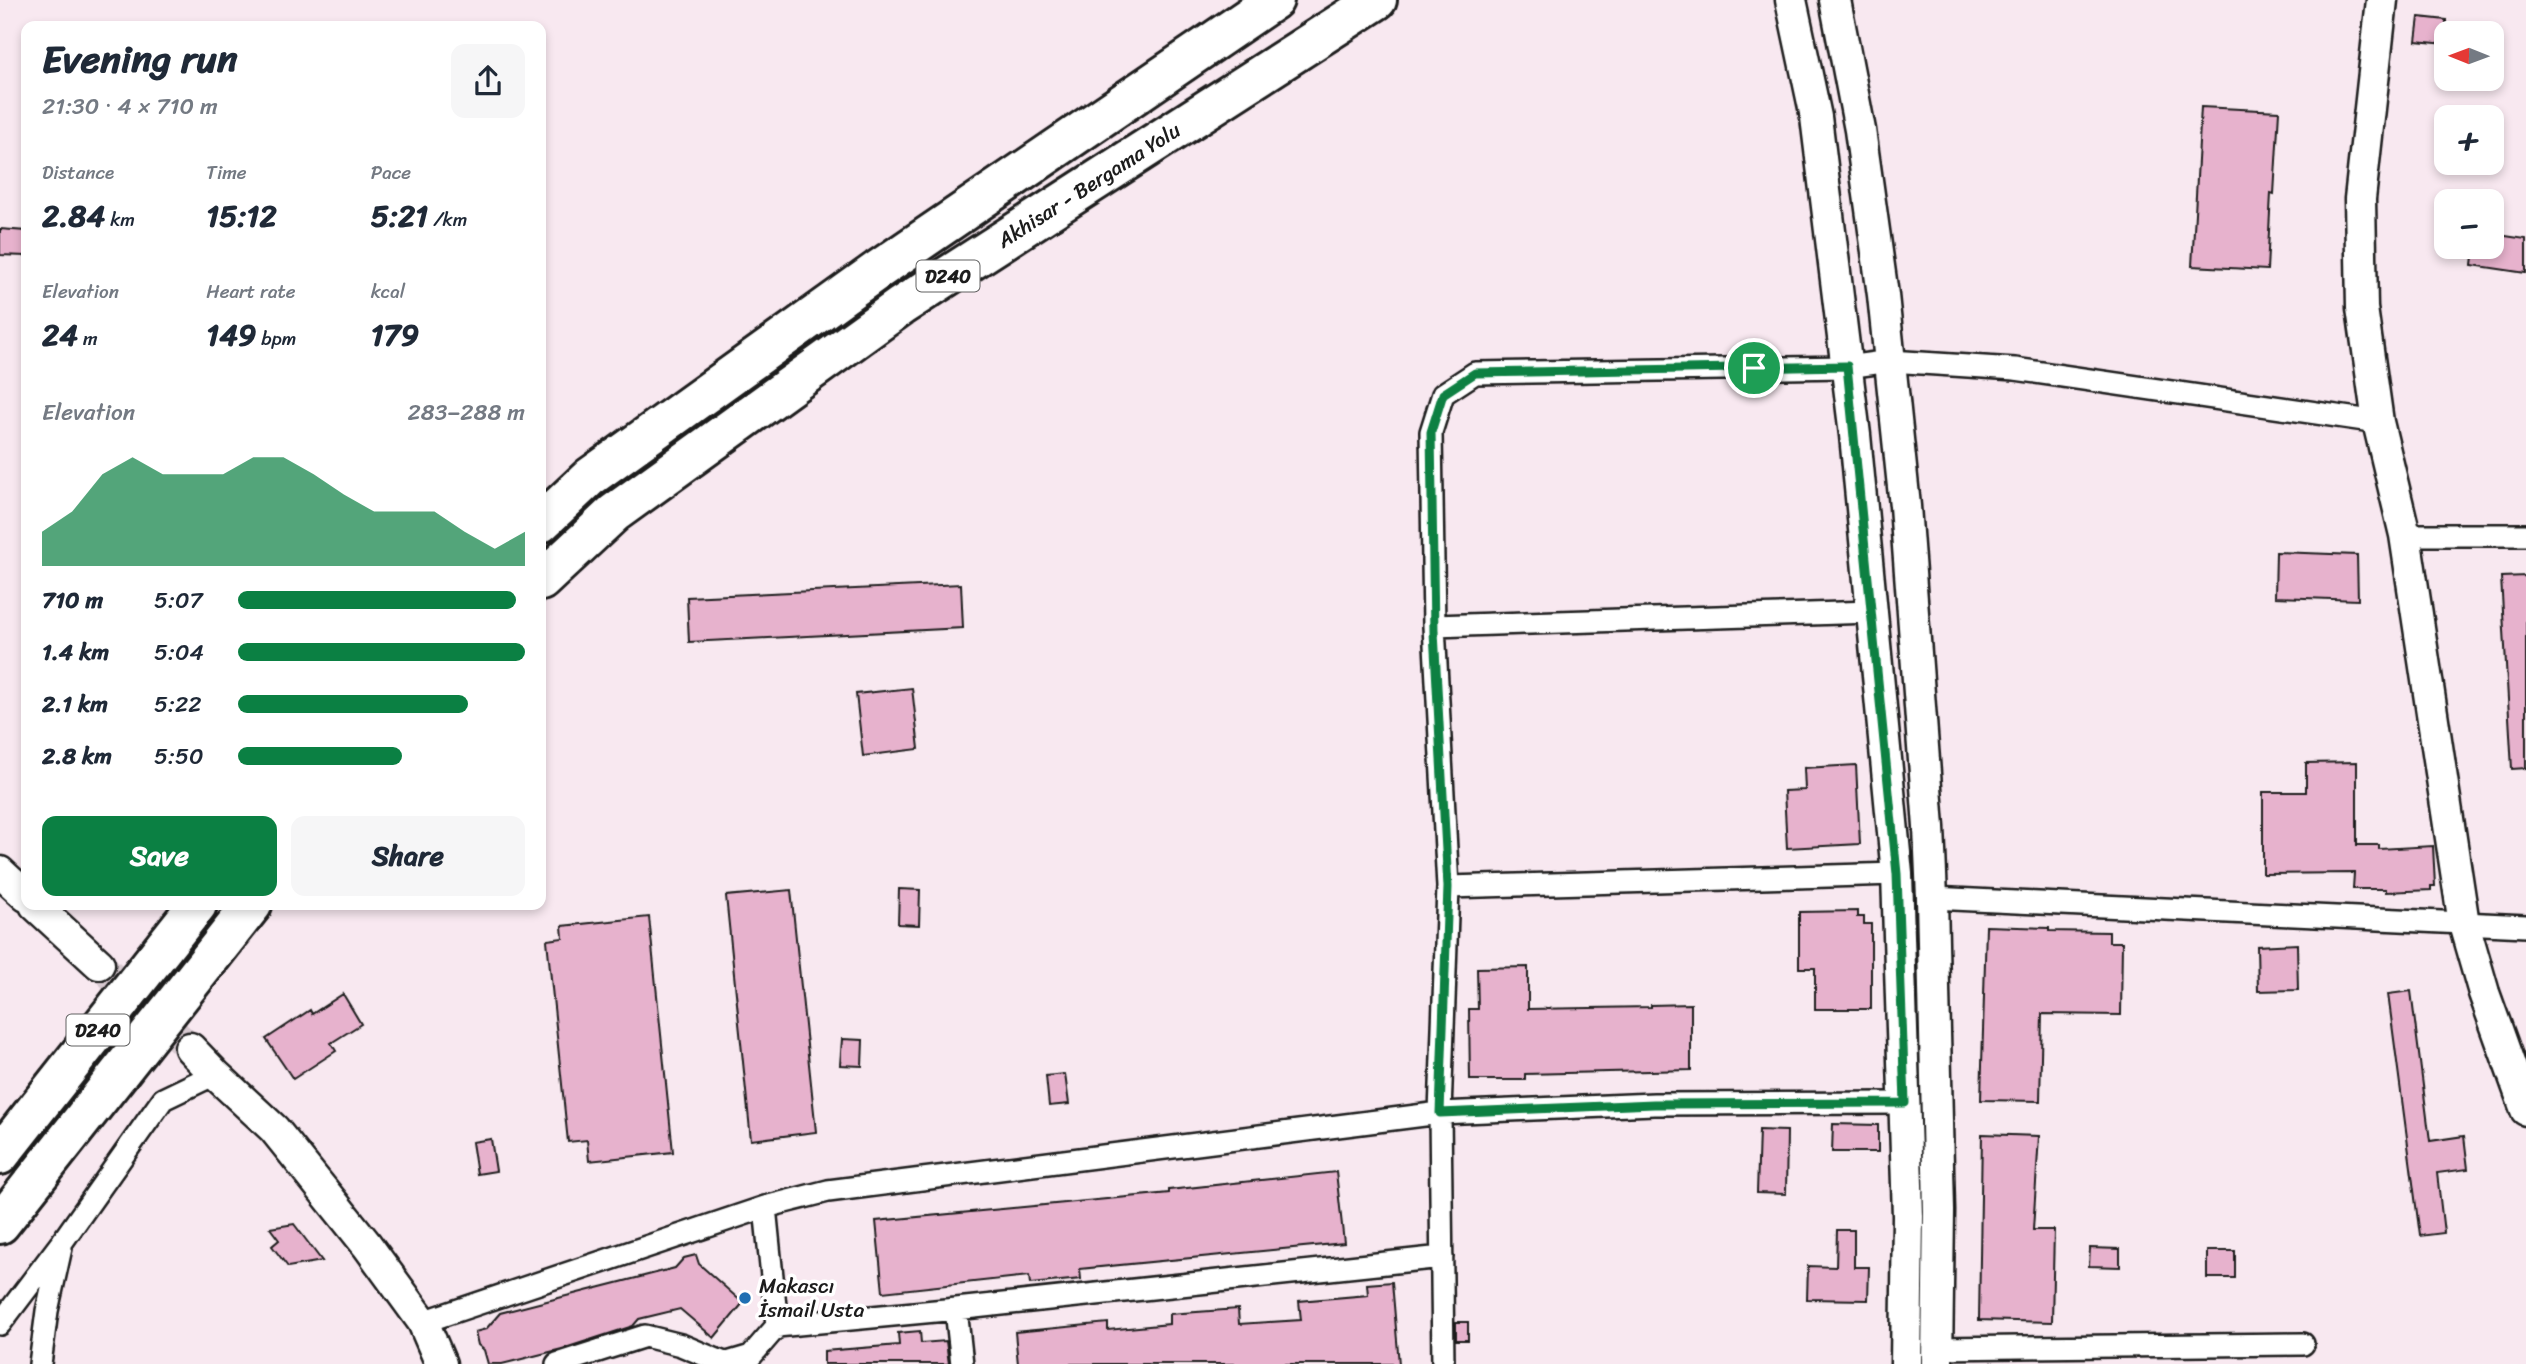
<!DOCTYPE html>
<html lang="en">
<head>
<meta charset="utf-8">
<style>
  :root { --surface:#fff; --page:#f6f6f7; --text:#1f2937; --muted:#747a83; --accent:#0b8043 }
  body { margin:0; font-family:Sriracha,sans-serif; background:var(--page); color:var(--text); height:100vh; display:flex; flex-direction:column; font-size:26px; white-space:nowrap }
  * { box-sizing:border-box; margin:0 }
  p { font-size:23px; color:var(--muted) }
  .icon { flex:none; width:38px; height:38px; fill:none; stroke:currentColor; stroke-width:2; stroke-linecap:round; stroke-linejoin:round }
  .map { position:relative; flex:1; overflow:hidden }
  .panel { position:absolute; left:21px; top:21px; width:525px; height:889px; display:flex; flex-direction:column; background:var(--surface); border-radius:14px; box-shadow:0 4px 10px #0003 }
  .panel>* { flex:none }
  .needle { width:46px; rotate:271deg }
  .controls { position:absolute; left:2434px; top:21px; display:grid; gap:14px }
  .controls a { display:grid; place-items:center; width:70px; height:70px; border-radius:14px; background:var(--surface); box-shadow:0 4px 10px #0003; font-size:35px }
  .pin { position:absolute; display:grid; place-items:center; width:60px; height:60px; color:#fff; margin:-30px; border:4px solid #fff; border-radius:50%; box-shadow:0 2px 7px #0007 }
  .round { display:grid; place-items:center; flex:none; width:74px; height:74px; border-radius:14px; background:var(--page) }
  .summary { display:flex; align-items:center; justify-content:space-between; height:119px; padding:0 21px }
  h1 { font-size:38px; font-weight:800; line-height:52px }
  .figures { display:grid; grid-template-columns:repeat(3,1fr); gap:10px; height:119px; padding:7px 21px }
  .figures div { display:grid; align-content:center }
  .figures b { font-size:30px; font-weight:800 }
  .figures small { font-size:19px; font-weight:400 }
  .figures p { font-size:19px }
  .chart { height:196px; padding:14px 21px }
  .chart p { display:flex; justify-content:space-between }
  .chart svg { width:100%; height:126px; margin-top:7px; fill:var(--accent); opacity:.7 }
  .button { display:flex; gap:14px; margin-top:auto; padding:14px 21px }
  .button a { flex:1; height:80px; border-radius:14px; background:var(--accent); color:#fff; font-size:28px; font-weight:800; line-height:80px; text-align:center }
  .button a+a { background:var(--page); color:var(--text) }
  ul { padding:0 21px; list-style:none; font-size:23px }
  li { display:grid; grid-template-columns:112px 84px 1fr; align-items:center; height:52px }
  li i { height:18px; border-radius:9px; background:var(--accent) }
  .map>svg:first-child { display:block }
</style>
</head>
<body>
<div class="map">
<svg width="2526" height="1364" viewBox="0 0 2526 1364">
  <rect width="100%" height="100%" fill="#f8e8f0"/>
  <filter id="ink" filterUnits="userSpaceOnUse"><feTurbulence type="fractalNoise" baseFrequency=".0143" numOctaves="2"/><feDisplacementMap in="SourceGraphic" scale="14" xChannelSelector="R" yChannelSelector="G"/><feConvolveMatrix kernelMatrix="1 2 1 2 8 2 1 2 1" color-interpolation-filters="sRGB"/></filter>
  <g filter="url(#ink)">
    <!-- building -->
    <path fill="#e7b2cd" stroke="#1c1c1c" stroke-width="2" d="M2419 17 2446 20V44L2416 41Z
      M2201 107 2279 111 2274 194 2271 193 2267 270 2192 266Z
      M0 229 26 231V256L0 255Z
      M2492 234 2526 239V273L2472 265 2474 247H2492Z
      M2276 552 2357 555 2358 600 2275 597Z
      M2526 576V768L2512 769 2501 577Z
      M961 584 963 628 689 642 687 597Z
      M912 688 919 749 863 756 856 694Z
      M2357 762V845H2379V849L2433 846 2435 886H2431V890L2386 892V889H2353L2354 873 2263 874V792H2306V763Z
      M1856 765 1860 844 1787 848 1784 791 1805 790 1804 768Z
      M899 889 920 890 919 925 898 924Z
      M791 890 816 1132 751 1140 726 896Z
      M1857 911V917H1864V924H1871V1009H1815V968H1799V912Z
      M649 917 673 1152 589 1161 587 1140 568 1142 547 940 563 938 562 926Z
      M1986 926 2049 928V931L2109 932V942H2122L2121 1015 2042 1014 2040 1101 1981 1100Z
      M2297 944 2298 990 2258 991 2257 946Z
      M1528 967V1009L1651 1007V1005L1691 1004V1070L1525 1074V1080H1470L1469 1009H1478L1477 968Z
      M2411 991 2430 1141 2464 1136 2468 1169 2437 1173 2444 1233 2420 1236 2388 994Z
      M343 994 361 1024 331 1043 336 1051 293 1079 266 1039 310 1010 312 1014Z
      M842 1039 863 1040 862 1066 840 1065Z
      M1065 1074 1069 1104 1049 1106 1046 1076Z
      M1833 1124 1878 1125V1152H1832Z
      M1759 1130 1787 1131 1786 1194 1757 1193Z
      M1982 1134 2039 1136 2033 1230H2054L2052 1322 1979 1320Z
      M491 1139 496 1171 477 1174 472 1142Z
      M1336 1172 1344 1243 1080 1269 1081 1279 1030 1284 1029 1276 883 1292 876 1221 1169 1193V1190Z
      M294 1224 322 1261 288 1267 272 1246 279 1240 270 1228Z
      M1837 1230H1854V1267H1869L1868 1300 1807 1299 1808 1266 1836 1267Z
      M2090 1248 2120 1249V1267L2089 1266Z
      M2207 1251H2235V1278H2207Z
      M696 1255 699 1264 743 1303 714 1338 680 1309 639 1319 633 1326 562 1349 502 1364H488L484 1350 478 1345 475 1332 486 1329 500 1313 675 1268 684 1258Z
      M1392 1282 1399 1364H1018L1015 1332 1108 1323V1330L1169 1324V1314L1238 1309 1239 1324 1301 1320 1299 1301 1368 1295 1367 1284Z
      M1456 1322H1468V1340H1456Z
      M920 1331 921 1343 946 1341 949 1364H824V1351L899 1345 898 1333Z"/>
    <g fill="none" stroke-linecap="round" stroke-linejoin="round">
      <!-- secondary-tunnel -->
      <path stroke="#d7c9d0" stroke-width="30" stroke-dasharray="30 15" stroke-linecap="butt" d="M99 964 190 1048"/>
      <defs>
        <path id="street" d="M2405 535H2526
          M1434 626 1872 612
          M1448 887 1897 874
          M1932 898 2526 926
          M765 1207 777 1326
          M956 1309 962 1364
          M423 1322 765 1207 828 1191 1440 1113 1654 1104 1905 1103
          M0 1324 62 1242 163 1099 215 1074
          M1937 1348 2303 1344
          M40 1364 47 1311 61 1248
          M557 1364 645 1336 681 1345 724 1363
          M724 1364 751 1356 777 1326 956 1309 1442 1257
          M1443 1364 1440 1113 1448 887 1434 626 1431 432 1443 394 1475 373 1847 367 1890 361 2015 369 2378 422"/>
        <path id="secondary" d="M1791 0 1816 117 1855 435 1897 874 1908 1216 1906 1364
          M1835 0 1860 130 1883 295 1905 506 1929 827 1932 898 1939 1211 1937 1364
          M2382 0 2360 199 2362 308 2378 422 2405 535 2464 924 2484 993 2526 1110
          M0 872 26 896
          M35 905 99 964
          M190 1048 215 1074 274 1129 367 1245 423 1322 441 1364"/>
        <g id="highway">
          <path d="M541 523 590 477 878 270 1274 0"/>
          <path id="s1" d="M541 581 614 513 901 306 1377 0"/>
          <path d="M0 1155 197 905"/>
          <path d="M0 1224 252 905"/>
        </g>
      </defs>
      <!-- street casing -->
      <use href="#street" stroke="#1c1c1c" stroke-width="26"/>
      <!-- secondary casing -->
      <use href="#secondary" stroke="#1c1c1c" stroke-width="35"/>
      <!-- highway casing -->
      <use href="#highway" stroke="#1c1c1c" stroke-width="44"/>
      <!-- street -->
      <use href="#street" stroke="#fff" stroke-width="21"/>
      <!-- secondary -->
      <use href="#secondary" stroke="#fff" stroke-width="30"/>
      <!-- highway -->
      <use href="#highway" stroke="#fff" stroke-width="38"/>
    </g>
  </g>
  <g fill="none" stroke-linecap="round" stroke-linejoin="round" filter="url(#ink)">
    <defs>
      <path id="route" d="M1847 366 1897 874 1905 1103 1654 1104 1440 1113 1448 887 1434 632 1431 432 1443 394 1475 373Z"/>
    </defs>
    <!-- route casing -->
    <use href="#route" stroke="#fff" stroke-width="14"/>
    <!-- route -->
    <use href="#route" stroke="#0b8043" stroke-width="9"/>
  </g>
  <!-- markers -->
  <circle fill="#1f6fb2" stroke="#fff" stroke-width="2.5" cx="745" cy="1298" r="7"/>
  <g text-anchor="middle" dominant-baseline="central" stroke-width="7" stroke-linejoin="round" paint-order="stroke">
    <!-- shield labels -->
    <g fill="#fff" stroke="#606060" stroke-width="2">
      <rect x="916.5" y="260.5" width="63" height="31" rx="5"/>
      <rect x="66.5" y="1014.5" width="63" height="31" rx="5"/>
    </g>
    <g font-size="19" font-weight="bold" fill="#1c1c1c">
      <text x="948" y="276">D240</text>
      <text x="98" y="1030">D240</text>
    </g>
    <!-- street labels -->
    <g font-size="21" fill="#1c1c1c" stroke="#fff">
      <text stroke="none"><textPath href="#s1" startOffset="677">Akhisar - Bergama Yolu</textPath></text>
    </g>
    <!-- poi labels -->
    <g font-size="21" fill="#1c1c1c" stroke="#fff" text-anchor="start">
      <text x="759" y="1286">Makascı<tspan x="759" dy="24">İsmail Usta</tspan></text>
    </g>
  </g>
</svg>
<div class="controls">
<a><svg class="needle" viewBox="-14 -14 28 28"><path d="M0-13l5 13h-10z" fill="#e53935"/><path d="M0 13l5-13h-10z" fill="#747a83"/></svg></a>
<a>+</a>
<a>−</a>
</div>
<div class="pin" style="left:1754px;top:368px;background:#1e9e55"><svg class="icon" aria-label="arrive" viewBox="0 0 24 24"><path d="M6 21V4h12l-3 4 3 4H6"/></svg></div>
<section class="panel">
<div class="summary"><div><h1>Evening run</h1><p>21:30 · 4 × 710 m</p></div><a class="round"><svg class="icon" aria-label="share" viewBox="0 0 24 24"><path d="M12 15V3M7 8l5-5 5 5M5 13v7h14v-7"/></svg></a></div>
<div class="figures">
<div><p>Distance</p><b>2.84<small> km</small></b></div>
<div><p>Time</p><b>15:12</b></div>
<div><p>Pace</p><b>5:21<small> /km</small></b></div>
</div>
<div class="figures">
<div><p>Elevation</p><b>24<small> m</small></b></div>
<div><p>Heart rate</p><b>149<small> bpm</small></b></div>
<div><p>kcal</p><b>179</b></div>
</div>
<div class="chart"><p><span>Elevation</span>283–288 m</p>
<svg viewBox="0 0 160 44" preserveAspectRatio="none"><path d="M0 44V32L10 25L20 12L30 6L40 12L50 12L60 12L70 6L80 6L90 12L100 19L110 25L120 25L130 25L140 32L150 38L160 32V44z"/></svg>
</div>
<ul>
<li><b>710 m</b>5:07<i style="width:97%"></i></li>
<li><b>1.4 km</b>5:04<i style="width:100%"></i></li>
<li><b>2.1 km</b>5:22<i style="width:80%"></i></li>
<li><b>2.8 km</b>5:50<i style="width:57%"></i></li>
</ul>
<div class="button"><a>Save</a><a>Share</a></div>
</section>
</div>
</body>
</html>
